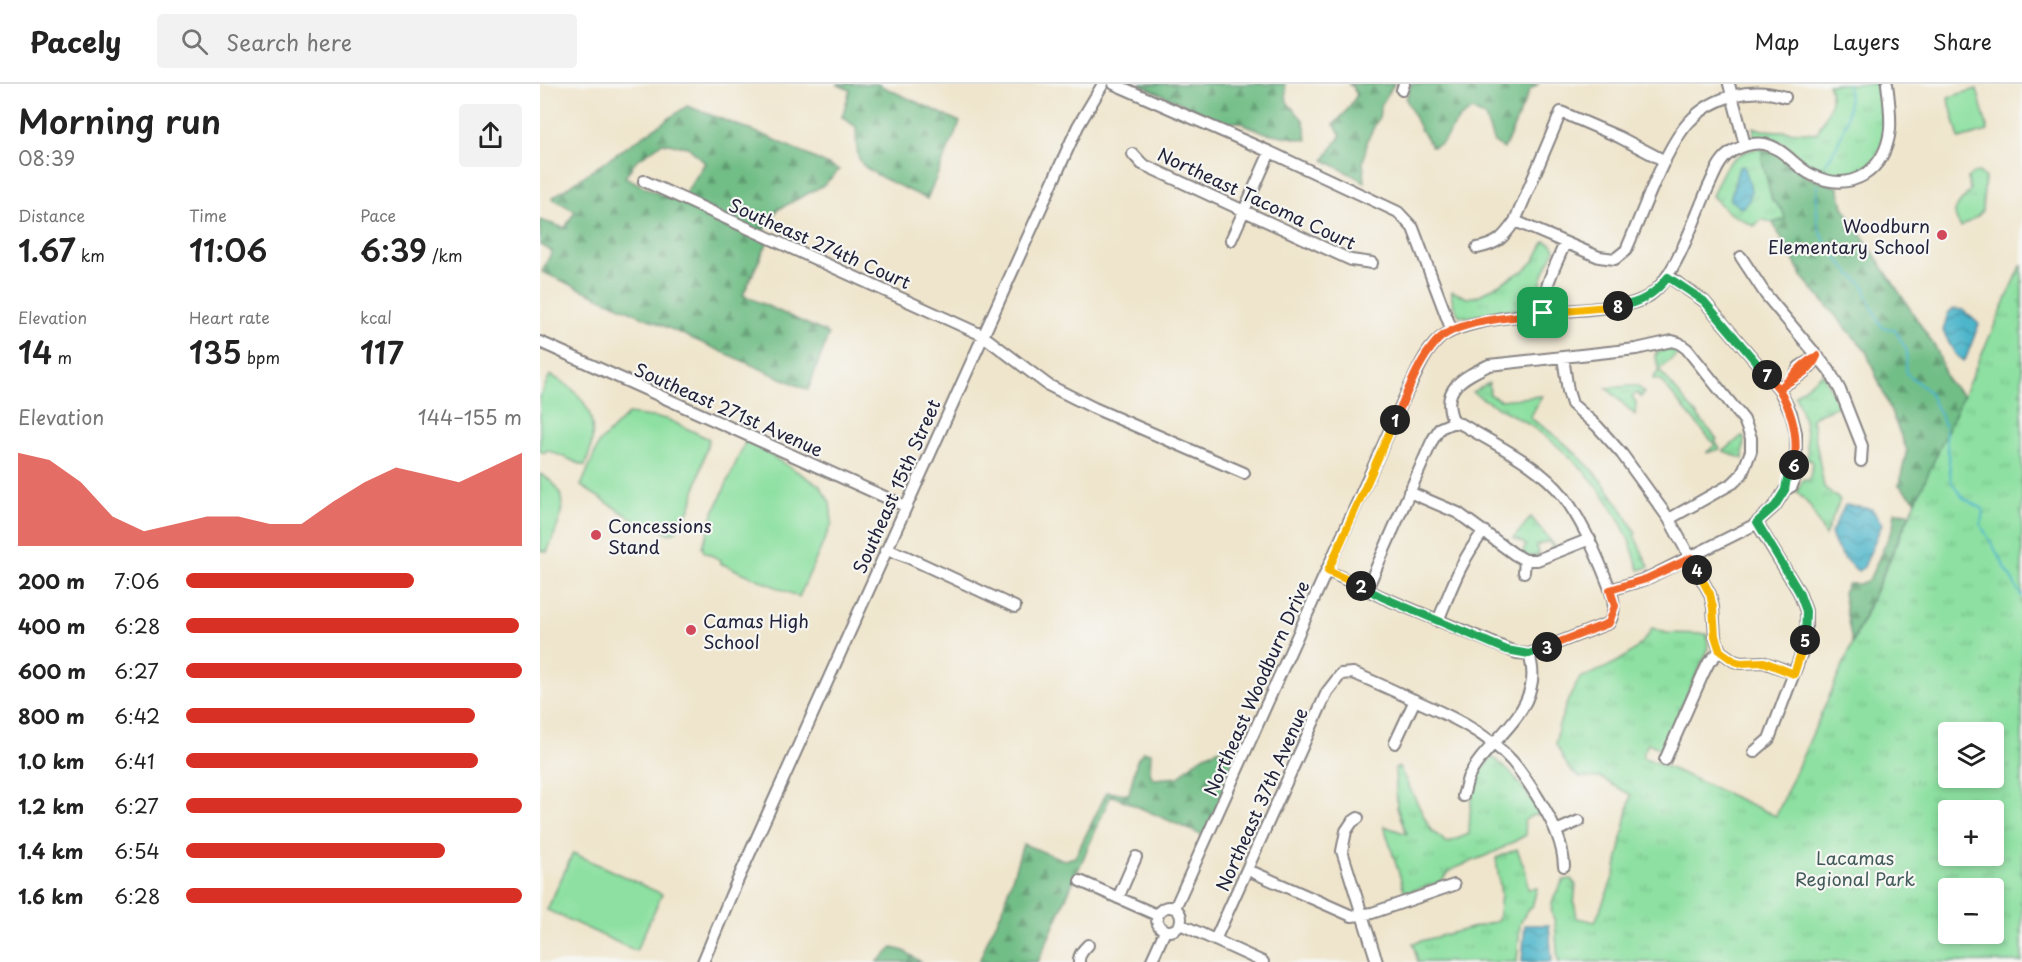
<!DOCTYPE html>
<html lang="en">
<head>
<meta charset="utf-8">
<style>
  :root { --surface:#fff; --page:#f2f2f2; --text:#222; --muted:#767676; --line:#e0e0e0; --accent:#d93025 }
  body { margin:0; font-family:"Playpen Sans",sans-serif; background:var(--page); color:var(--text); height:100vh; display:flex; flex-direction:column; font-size:22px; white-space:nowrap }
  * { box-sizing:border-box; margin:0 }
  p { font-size:20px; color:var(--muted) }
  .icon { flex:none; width:33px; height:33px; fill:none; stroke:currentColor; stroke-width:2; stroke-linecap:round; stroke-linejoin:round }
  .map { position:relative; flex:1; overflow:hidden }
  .drawer { display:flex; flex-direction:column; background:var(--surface); width:540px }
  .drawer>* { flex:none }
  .controls { position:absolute; left:1398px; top:638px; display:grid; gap:12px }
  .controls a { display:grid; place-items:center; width:66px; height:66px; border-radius:6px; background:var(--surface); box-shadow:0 3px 9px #0003; font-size:30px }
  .pin { position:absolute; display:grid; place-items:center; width:51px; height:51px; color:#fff; margin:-26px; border-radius:12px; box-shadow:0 3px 9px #0006 }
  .km { position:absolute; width:30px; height:30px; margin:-15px; border-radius:50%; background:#222; color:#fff; font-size:16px; line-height:30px; text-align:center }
  .round { display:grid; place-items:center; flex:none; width:63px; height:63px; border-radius:6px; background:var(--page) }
  .summary { display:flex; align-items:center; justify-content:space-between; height:102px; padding:0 18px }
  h1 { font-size:33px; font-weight:600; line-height:45px }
  .metrics { display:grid; grid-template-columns:repeat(3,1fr); gap:9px; height:102px; padding:6px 18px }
  .metrics div { display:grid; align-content:center }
  .metrics b { font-size:30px; font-weight:600 }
  .metrics small { font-size:16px; font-weight:400 }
  .metrics p { font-size:16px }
  .chart { height:168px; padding:12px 18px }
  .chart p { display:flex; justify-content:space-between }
  .chart svg { width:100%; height:108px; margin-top:6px; fill:var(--accent); opacity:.7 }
  ul { padding:0 18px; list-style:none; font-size:20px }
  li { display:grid; grid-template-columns:96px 72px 1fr; align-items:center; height:45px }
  li i { height:15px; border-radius:8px; background:var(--accent) }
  header { display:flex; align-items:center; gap:36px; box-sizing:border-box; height:84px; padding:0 30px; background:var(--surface); border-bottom:2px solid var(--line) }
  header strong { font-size:28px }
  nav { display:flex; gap:33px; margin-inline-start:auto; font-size:21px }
  .search { width:420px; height:54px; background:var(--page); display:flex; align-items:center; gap:15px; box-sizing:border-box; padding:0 21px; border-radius:6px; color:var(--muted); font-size:22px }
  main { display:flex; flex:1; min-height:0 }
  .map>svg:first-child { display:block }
</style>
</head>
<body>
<header>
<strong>Pacely</strong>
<div class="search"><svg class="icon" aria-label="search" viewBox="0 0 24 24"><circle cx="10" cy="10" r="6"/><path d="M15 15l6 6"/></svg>Search here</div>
<nav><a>Map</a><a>Layers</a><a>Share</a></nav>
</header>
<main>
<section class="drawer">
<div class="summary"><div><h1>Morning run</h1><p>08:39</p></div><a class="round"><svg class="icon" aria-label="share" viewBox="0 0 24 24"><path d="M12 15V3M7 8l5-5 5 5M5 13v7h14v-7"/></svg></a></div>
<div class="metrics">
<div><p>Distance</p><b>1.67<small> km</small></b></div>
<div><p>Time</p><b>11:06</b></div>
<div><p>Pace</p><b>6:39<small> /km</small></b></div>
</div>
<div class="metrics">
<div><p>Elevation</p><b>14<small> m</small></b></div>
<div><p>Heart rate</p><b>135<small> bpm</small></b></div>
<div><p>kcal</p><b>117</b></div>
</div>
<div class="chart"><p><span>Elevation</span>144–155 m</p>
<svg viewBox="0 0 160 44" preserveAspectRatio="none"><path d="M0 44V6L10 9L20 18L30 32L40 38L50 35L60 32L70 32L80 35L90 35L100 26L110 18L120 12L130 15L140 18L150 12L160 6V44z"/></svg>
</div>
<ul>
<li><b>200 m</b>7:06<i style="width:68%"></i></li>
<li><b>400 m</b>6:28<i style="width:99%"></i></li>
<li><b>600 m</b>6:27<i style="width:100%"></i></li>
<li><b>800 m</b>6:42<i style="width:86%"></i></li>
<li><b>1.0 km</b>6:41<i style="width:87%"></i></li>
<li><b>1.2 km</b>6:27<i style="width:100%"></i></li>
<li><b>1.4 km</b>6:54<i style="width:77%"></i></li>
<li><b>1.6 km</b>6:28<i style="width:100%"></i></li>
</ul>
</section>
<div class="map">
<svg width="1482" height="878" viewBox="0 0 1482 878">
  <defs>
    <pattern id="grass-tufts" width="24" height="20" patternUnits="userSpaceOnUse" patternTransform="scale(1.5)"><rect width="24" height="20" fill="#8de0a1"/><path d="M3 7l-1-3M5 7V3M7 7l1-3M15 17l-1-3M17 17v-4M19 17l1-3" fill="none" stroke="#79c08c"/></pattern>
    <pattern id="forest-firs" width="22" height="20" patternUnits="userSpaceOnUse" patternTransform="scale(1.5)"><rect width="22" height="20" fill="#72be87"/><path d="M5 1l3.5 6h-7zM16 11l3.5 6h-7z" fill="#5d9a70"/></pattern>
    <pattern id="water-waves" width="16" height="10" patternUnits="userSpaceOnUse" patternTransform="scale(1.5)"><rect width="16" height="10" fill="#4db6cb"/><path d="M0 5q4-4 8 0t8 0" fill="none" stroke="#4094a6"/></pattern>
  </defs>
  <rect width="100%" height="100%" fill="#f6f6f2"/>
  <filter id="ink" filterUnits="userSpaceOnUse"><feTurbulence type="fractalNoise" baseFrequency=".0167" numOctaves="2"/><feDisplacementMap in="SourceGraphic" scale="12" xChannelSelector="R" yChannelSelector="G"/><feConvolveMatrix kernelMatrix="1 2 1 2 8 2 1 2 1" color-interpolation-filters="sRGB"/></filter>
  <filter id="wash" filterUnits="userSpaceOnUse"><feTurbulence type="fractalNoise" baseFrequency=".008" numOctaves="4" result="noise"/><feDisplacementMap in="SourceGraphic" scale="24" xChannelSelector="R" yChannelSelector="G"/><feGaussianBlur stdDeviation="1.35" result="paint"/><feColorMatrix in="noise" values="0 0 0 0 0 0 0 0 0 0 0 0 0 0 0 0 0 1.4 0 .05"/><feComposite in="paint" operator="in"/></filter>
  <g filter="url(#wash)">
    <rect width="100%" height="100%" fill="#efe5cc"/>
    <!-- grass -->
    <path fill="url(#grass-tufts)" stroke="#58816e" stroke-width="1.5" fill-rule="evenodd" d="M1288 0H1341C1346 28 1350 55 1332 79 1319 96 1290 95 1273 83 1263 77 1255 67 1245 60 1236 54 1225 52 1214 53V43L1222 46 1277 49C1285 32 1297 18 1288 0Z
      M1215 65 1229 66 1267 93 1298 103 1303 123 1397 266 1407 296 1423 312 1482 180V878H1018L1015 837C1006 823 1016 808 1024 796L1031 795 1036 801 1034 818 1037 834 1055 838 1075 789 1091 711 1061 694 1040 693 1029 685 1016 660 1018 644 1028 616 1040 594C1066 585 1100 570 1112 544L1127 549 1167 550 1168 566 1121 665 1108 659 1102 673 1132 685 1236 732 1376 417 1359 401 1367 366 1326 267 1264 195 1233 139 1222 135 1214 142 1189 129 1172 112C1183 87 1186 72 1215 65ZM1408 648H1454V693H1408ZM1408 726H1454V771H1408ZM1408 804H1454V849H1408Z
      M1439 88 1445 94 1442 127 1439 131 1421 143C1407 124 1421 121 1430 106L1428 94 1434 89Z
      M1005 157 1012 160 1015 165 1004 188 994 222 928 233 920 232C914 225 911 216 912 207L927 214 938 212 986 185 994 177Z
      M1126 265 1139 269 1119 286 1115 270Z
      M1119 286 1177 355 1175 357 1180 365 1166 369 1175 361 1120 296 1113 295Z
      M1283 289 1298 322 1278 330 1272 335 1284 403 1300 416 1285 452 1270 422 1257 408 1263 395 1269 397 1273 379 1271 376 1267 375C1269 352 1265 333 1255 311Z
      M949 299 950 311 960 316 1002 312 990 334C1039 366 1067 398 1096 449L1094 451 1109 483 1099 486C1095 475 1092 462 1087 452 1066 405 1030 368 988 340 970 329 950 320 932 308Z
      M1089 302H1098L1104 309 1101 313 1097 309 1092 313 1096 318 1095 331 1067 304Z
      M1202 352 1204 353 1203 375 1184 367Z
      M991 433 1017 465 1014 466 1009 457 996 462 999 471 991 472 982 470 986 461 974 454Z
      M953 673 973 691 998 724 1000 730 991 732 984 737 986 751 957 767 911 786 900 798 865 809 844 742 867 750 857 724 855 684 859 683 891 746 907 759 929 750C930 722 930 693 953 673Z
      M977 765 986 788 988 805 997 804 992 823 986 828 980 840 977 878H878L873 859 958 837 961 811 956 774Z"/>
    <!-- forest -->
    <path fill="url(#forest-firs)" stroke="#4a7061" stroke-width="1.5" d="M296 0H337L420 38 387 115C372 107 333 92 323 81 315 73 317 54 316 43L302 33 310 6Z
      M599 0H745L747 18 764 37 767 56 726 49 699 38 685 39Z
      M808 0H854L841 21 839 33 828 55 823 78 825 98 784 76 801 51 794 40 805 29 817 11 812 2Z
      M871 0H998L990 6 964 65 954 59 945 33 932 26 919 35 902 59 892 63 880 45 866 15Z
      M147 22 229 53 299 86 284 101 237 126 223 149 143 113 165 79 148 63 122 59 96 77 85 93 119 110 142 116 229 155 203 211 289 250 268 306 2 188 12 167 0 161V136L25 144 35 127 12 114Z
      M1222 65C1241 67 1251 83 1266 92 1274 98 1288 100 1298 103L1303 123 1397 266 1407 296 1423 312 1376 417 1359 401 1367 366 1326 267 1264 195 1233 139 1245 135 1243 127 1232 116 1222 76Z
      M1355 428 1370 429 1312 559 1303 509 1308 500H1319L1329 496 1353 443Z
      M682 665H703L664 752 571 711 498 878H439L449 853 461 829 483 760 524 776 535 773 567 708 589 710 597 676 603 667 611 669 610 688 613 695 639 693C652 679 663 669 682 665Z
      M353 864 364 867 381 878H337Z"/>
    <!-- garden -->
    <path fill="#8de0a1" stroke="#58816e" stroke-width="1.5" d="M1437 5 1448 47 1419 55 1408 13Z
      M10 291C50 311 62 340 45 382L7 366 5 369 0 367V313Z
      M88 330 127 335 169 355 151 422 146 432 143 431 136 447 130 450 114 442 112 445 102 441 41 402 59 359Z
      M206 356 279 401 290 418 292 439 259 513 180 479 181 476 164 468 162 462 169 446 167 444Z
      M0 390C37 408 18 441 7 468L0 466Z
      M33 769 122 810 96 867 7 826Z"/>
    <!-- water -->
    <path fill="url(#water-waves)" stroke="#386c83" stroke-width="1.5" d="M1204 82C1209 99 1218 113 1201 124L1190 116 1199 83Z
      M1413 225 1423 226 1439 240 1426 274 1423 277 1415 270 1403 247 1408 229Z
      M1305 421 1332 425 1342 440 1324 483 1318 487C1304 476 1296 466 1291 449Z
      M985 841H1009L1012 878H982Z"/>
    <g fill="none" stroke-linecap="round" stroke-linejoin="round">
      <!-- stream -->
      <path stroke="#4db6cb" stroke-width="2" d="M1285 80C1302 58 1313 28 1307 0
        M1277 102C1277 114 1276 129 1278 141 1282 159 1309 191 1324 201L1328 215 1342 243 1355 246 1367 267 1366 289 1388 307 1405 341 1411 397 1423 414 1443 425 1441 441 1482 513
        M1482 562V568"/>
    </g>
  </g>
  <g filter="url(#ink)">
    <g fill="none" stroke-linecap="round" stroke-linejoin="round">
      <defs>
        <path id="minor" d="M574 0 730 68 858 128 873 144 912 247
          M1189 0 1205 61
          M862 6 864 0
          M593 70 602 80 811 176 832 179
          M104 97 442 251 508 301 554 324 704 389
          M975 137 1059 173 1075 175 1086 166C1102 131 1124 65 1149 38 1173 12 1211 2 1245 13
          M691 156 730 68
          M937 164C958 160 963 154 975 137L1021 28 1079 53 1125 77
          M1201 173 1226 211 1289 286 1300 306 1322 362 1321 377
          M1003 229C1003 203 1015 183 1025 159
          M0 258 365 422
          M1023 273 1028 307 1032 320 1057 342 1082 370 1129 435 1170 510 1173 523 1175 552 1180 567 1194 577 1201 579 1223 578 1254 589
          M1254 293 1259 283 1277 272
          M1239 305C1253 294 1269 290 1277 272
          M914 338C898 305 924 293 949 281L1096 265 1132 257 1139 259 1147 265 1204 336 1211 354V367L1202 390 1193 399 1129 435
          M869 408 918 429 974 470 985 476H997L1050 455
          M345 467H351L365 472 475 523
          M788 487 842 513 977 569 989 570 1069 539C1080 521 1069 504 1063 487 1052 461 1041 436 1024 413 999 381 958 362 923 341L914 338
          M984 488 985 476
          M827 505 892 357 900 344 914 338
          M1070 506 1106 495 1214 441 1235 422 1245 406 1252 402 1256 390 1253 386 1256 371V349L1251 329 1239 305 1164 217 1129 193
          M898 537C911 505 922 474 944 447
          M855 659 875 616
          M1214 668 1229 655 1265 560 1266 543V527L1259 508 1217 439
          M1125 676 1163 590 1169 578 1180 567
          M923 712C925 706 926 700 928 694 944 661 983 640 991 602 994 591 992 580 989 570
          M818 734 812 738 806 747 802 767 837 878
          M1016 747 1039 737
          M708 786 812 832 832 829 914 801
          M540 797 617 831
          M578 814 596 773
          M617 835a12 12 0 1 1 24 0a12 12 0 1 1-24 0Z
          M635 824 867 308C876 291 883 271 897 257 919 233 1016 228 1050 225 1069 223 1090 223 1107 213 1134 198 1155 133 1168 104 1175 90 1179 75 1193 67 1202 62 1213 58 1224 60 1244 64 1255 83 1272 91 1311 110 1346 87 1350 45 1351 30 1349 15 1347 0
          M640 840 723 878
          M675 856 787 608 801 590 813 589C833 597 852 606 872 615 908 631 945 647 972 677 984 691 994 707 1003 722 1014 741 1023 760 1024 782
          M163 878 191 811 538 42 563 0
          M539 878C538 871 544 865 548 861
          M611 878 625 847"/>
      </defs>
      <!-- minor casing -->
      <use href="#minor" stroke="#888484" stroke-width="14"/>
      <!-- minor -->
      <use href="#minor" stroke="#fff" stroke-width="10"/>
    </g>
  </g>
  <g fill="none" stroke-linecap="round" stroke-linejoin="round" filter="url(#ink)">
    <defs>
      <path id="split-1" d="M855 336C867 310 877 279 896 258 916 235 975 234 1003 229"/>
      <path id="split-2" d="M821 502 788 487 855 336"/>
      <path id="split-3" d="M821 502 842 513 967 566 989 570 1007 563"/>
      <path id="split-4" d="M1007 563 1069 539 1075 522 1070 506 1106 495 1151 474 1157 486"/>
      <path id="split-5" d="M1157 486 1170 510 1173 524 1175 552 1180 567 1194 577 1201 579 1224 578 1254 590 1265 556"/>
      <path id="split-6" d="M1254 381 1253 386 1247 394 1245 406 1235 422 1217 438 1259 508 1266 527 1265 556"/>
      <path id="split-7" d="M1227 291 1239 305C1253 294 1270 289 1277 272 1260 280 1253 294 1239 305 1253 329 1259 353 1254 381"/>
      <path id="split-8" d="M1078 222C1100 220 1115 210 1128 193L1164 217 1227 291"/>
      <path id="split-9" d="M1003 229 1078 222"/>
    </defs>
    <!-- split-1 casing -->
    <use href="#split-1" stroke="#fff" stroke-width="12"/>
    <!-- split-2 casing -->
    <use href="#split-2" stroke="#fff" stroke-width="12"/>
    <!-- split-3 casing -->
    <use href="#split-3" stroke="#fff" stroke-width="12"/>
    <!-- split-4 casing -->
    <use href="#split-4" stroke="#fff" stroke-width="12"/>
    <!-- split-5 casing -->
    <use href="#split-5" stroke="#fff" stroke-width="12"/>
    <!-- split-6 casing -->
    <use href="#split-6" stroke="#fff" stroke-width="12"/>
    <!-- split-7 casing -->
    <use href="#split-7" stroke="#fff" stroke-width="12"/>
    <!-- split-8 casing -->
    <use href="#split-8" stroke="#fff" stroke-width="12"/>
    <!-- split-9 casing -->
    <use href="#split-9" stroke="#fff" stroke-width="12"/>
    <!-- split-1 -->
    <use href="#split-1" stroke="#f0652b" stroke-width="8"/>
    <!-- split-2 -->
    <use href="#split-2" stroke="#f5b400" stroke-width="8"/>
    <!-- split-3 -->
    <use href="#split-3" stroke="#22a559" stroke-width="8"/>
    <!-- split-4 -->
    <use href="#split-4" stroke="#f0652b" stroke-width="8"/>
    <!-- split-5 -->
    <use href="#split-5" stroke="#f5b400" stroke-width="8"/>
    <!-- split-6 -->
    <use href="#split-6" stroke="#22a559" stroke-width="8"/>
    <!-- split-7 -->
    <use href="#split-7" stroke="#f0652b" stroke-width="8"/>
    <!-- split-8 -->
    <use href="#split-8" stroke="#22a559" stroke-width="8"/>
    <!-- split-9 -->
    <use href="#split-9" stroke="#f5b400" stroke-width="8"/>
  </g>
  <!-- markers -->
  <g fill="#d1495b" stroke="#f6f6f2" stroke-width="2">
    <circle cx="1402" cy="151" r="6"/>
    <circle cx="56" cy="451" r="6"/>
    <circle cx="151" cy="546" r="6"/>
  </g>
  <g text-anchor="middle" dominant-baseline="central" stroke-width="4.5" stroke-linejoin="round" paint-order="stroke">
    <!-- street labels -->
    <g font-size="18" fill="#22223b" stroke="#f6f6f2">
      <text transform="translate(717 114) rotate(25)">Northeast Tacoma Court</text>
      <text transform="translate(280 159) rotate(24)">Southeast 274th Court</text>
      <text transform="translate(189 325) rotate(24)">Southeast 271st Avenue</text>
      <text transform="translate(356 402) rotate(-66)">Southeast 15th Street</text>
      <text transform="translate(716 604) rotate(-66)">Northeast Woodburn Drive</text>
      <text transform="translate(721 715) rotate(-66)">Northeast 37th Avenue</text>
    </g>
    <!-- poi labels -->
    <g font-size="18" fill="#22223b" stroke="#f6f6f2" text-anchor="start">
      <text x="1390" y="141" text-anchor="end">Woodburn<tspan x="1390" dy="21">Elementary School</tspan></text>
      <text x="68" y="441">Concessions<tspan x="68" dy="21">Stand</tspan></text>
      <text x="163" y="536">Camas High<tspan x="163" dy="21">School</tspan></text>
    </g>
    <!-- park labels -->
    <g font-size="18" fill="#425b5a" stroke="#f6f6f2">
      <text x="1315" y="773">Lacamas<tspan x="1315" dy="21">Regional Park</tspan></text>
    </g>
  </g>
</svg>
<div class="controls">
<a><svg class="icon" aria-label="layers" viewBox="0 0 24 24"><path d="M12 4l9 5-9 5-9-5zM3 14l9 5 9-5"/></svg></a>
<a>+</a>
<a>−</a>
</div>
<div class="pin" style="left:1003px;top:229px;background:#1e9e55"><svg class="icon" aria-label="arrive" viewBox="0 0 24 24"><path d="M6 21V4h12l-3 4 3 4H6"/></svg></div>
<b class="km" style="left:855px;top:336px">1</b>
<b class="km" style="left:821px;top:502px">2</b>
<b class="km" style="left:1007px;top:563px">3</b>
<b class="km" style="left:1157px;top:486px">4</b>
<b class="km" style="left:1265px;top:556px">5</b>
<b class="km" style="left:1254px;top:381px">6</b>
<b class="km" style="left:1227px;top:291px">7</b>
<b class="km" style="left:1078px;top:222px">8</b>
</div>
</main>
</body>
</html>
